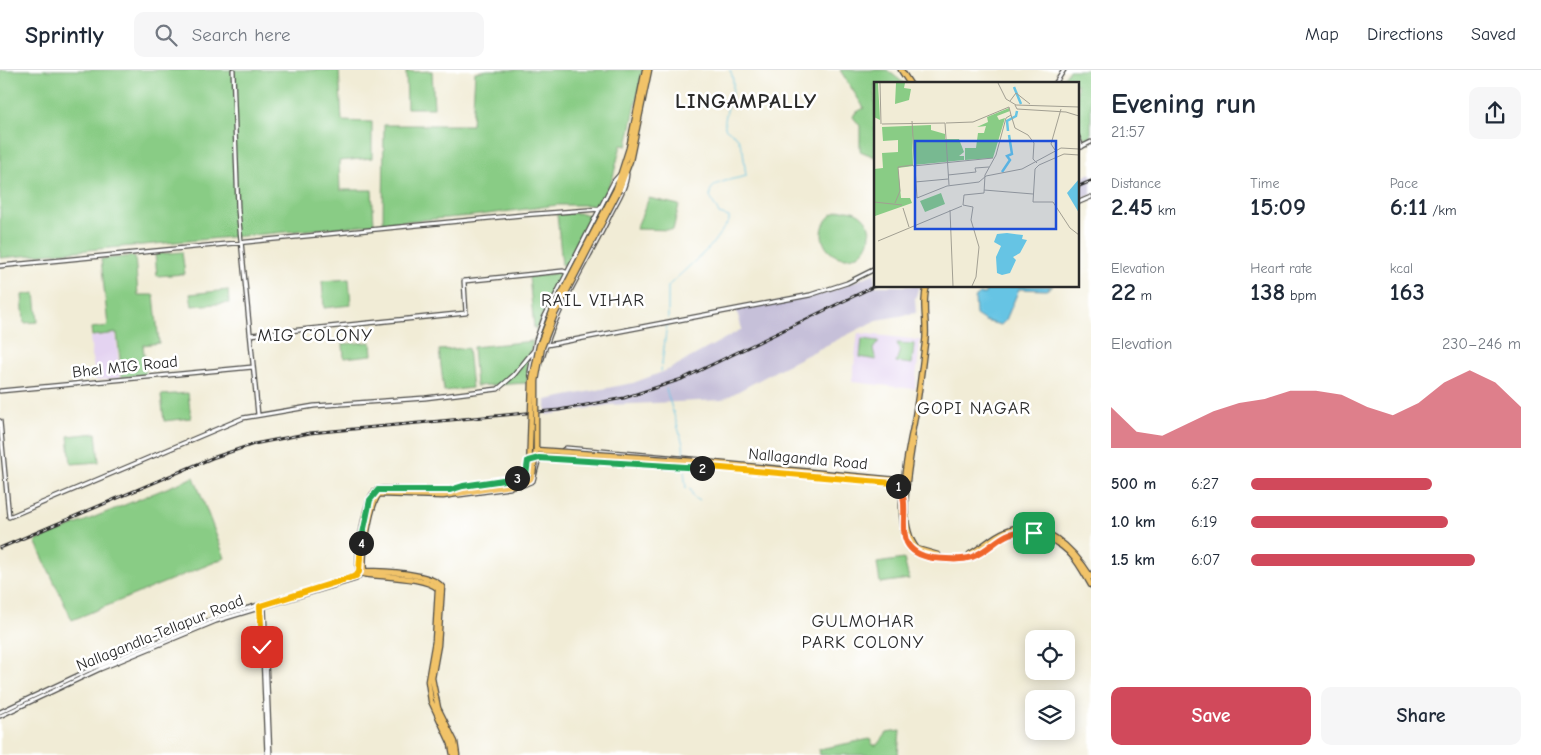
<!DOCTYPE html>
<html lang="en">
<head>
<meta charset="utf-8">
<style>
  :root { --surface:#fff; --page:#f6f6f7; --text:#1f2937; --muted:#747a83; --line:#e0e1e3; --accent:#d1495b }
  body { margin:0; font-family:"Comic Neue",sans-serif; background:var(--page); color:var(--text); height:100vh; display:flex; flex-direction:column; font-size:19px; white-space:nowrap }
  * { box-sizing:border-box; margin:0 }
  p { font-size:16px; color:var(--muted) }
  .icon { flex:none; width:28px; height:28px; fill:none; stroke:currentColor; stroke-width:2; stroke-linecap:round; stroke-linejoin:round }
  .map { position:relative; flex:1; overflow:hidden }
  .drawer { display:flex; flex-direction:column; background:var(--surface); width:450px }
  .drawer>* { flex:none }
  .buttons { position:absolute; left:1025px; top:560px; display:grid; gap:10px }
  .buttons a { display:grid; place-items:center; width:50px; height:50px; border-radius:10px; background:var(--surface); box-shadow:0 2px 12px #0003; font-size:25px }
  .pin { position:absolute; display:grid; place-items:center; width:42px; height:42px; color:#fff; margin:-21px; border-radius:10px; box-shadow:0 2px 8px #0006 }
  .km { position:absolute; width:25px; height:25px; margin:-12px; border-radius:50%; background:#222; color:#fff; font-size:14px; line-height:25px; text-align:center }
  .round { display:grid; place-items:center; flex:none; width:52px; height:52px; border-radius:10px; background:var(--page) }
  .summary { display:flex; align-items:center; justify-content:space-between; height:85px; padding:0 20px }
  h1 { font-size:28px; font-weight:700; line-height:38px }
  .figures { display:grid; grid-template-columns:repeat(3,1fr); gap:8px; height:85px; padding:5px 20px }
  .figures div { display:grid; align-content:center }
  .figures b { font-size:25px; font-weight:700 }
  .figures small { font-size:14px; font-weight:400 }
  .figures p { font-size:14px }
  .chart { height:140px; padding:10px 20px }
  .chart p { display:flex; justify-content:space-between }
  .chart svg { width:100%; height:90px; margin-top:5px; fill:var(--accent); opacity:.7 }
  .cta { display:flex; gap:10px; margin-top:auto; padding:10px 20px }
  .cta a { flex:1; height:58px; border-radius:10px; background:var(--accent); color:#fff; font-size:20px; font-weight:700; line-height:58px; text-align:center }
  .cta a+a { background:var(--page); color:var(--text) }
  ul { padding:0 20px; list-style:none; font-size:16px }
  li { display:grid; grid-template-columns:80px 60px 1fr; align-items:center; height:38px }
  li i { height:12px; border-radius:6px; background:var(--accent) }
  header { display:flex; align-items:center; gap:30px; box-sizing:border-box; height:70px; padding:0 25px; background:var(--surface); border-bottom:1px solid var(--line) }
  header strong { font-size:24px }
  nav { display:flex; gap:28px; margin-inline-start:auto; font-size:18px }
  .search { width:350px; height:45px; background:var(--page); display:flex; align-items:center; gap:12px; box-sizing:border-box; padding:0 18px; border-radius:10px; color:var(--muted); font-size:19px }
  main { display:flex; flex:1; min-height:0 }
  .map>svg:first-child { display:block }
</style>
</head>
<body>
<header>
<strong>Sprintly</strong>
<div class="search"><svg class="icon" aria-label="search" viewBox="0 0 24 24"><circle cx="10" cy="10" r="6"/><path d="M15 15l6 6"/></svg>Search here</div>
<nav><a>Map</a><a>Directions</a><a>Saved</a></nav>
</header>
<main>
<div class="map">
<svg width="1091" height="685" viewBox="0 0 1091 685">
  <rect width="100%" height="100%" fill="#fff"/>
  <filter id="ink" filterUnits="userSpaceOnUse"><feTurbulence type="fractalNoise" baseFrequency=".02" numOctaves="2"/><feDisplacementMap in="SourceGraphic" scale="10" xChannelSelector="R" yChannelSelector="G"/><feConvolveMatrix kernelMatrix="1 2 1 2 8 2 1 2 1" color-interpolation-filters="sRGB"/></filter>
  <filter id="wash" filterUnits="userSpaceOnUse"><feTurbulence type="fractalNoise" baseFrequency=".0096" numOctaves="4" result="noise"/><feDisplacementMap in="SourceGraphic" scale="20" xChannelSelector="R" yChannelSelector="G"/><feGaussianBlur stdDeviation="1.12" result="paint"/><feColorMatrix in="noise" values="0 0 0 0 0 0 0 0 0 0 0 0 0 0 0 0 0 1.4 0 .05"/><feComposite in="paint" operator="in"/></filter>
  <g filter="url(#wash)">
    <rect width="100%" height="100%" fill="#f1ecd6"/>
    <!-- built -->
    <path fill="#e4d3f1" d="M858 263 920 270 915 319 852 312Z
      M116 264 120 308 95 310 90 267Z"/>
    <!-- industrial -->
    <path fill="#c6c0d9" d="M1091 103V125L1077 131V110Z
      M875 203V216H919L915 229 916 243 877 250 783 297 722 330 609 335 546 345V330L633 313 668 300 742 259 736 239 827 223Z"/>
    <!-- green -->
    <path fill="#89cc85" stroke="#5a7c58" d="M0 0H339L342 51 372 52V88L339 91 340 120H372L374 154 0 188Z
      M488 0H643L627 76 621 75 613 107 600 135H557L472 146 383 153 384 55H472L475 2Z
      M840 0H887L905 14H875V87L860 81V56L853 47 855 43 864 38Z
      M1069 0H1091V69L1088 70 1077 60V14H1060Z
      M432 1 434 38H407L406 2Z
      M649 128 679 135 673 160 636 159Z
      M822 164a24 24 0 1 1 48 0a24 24 0 1 1-48 0Z
      M579 143 595 146 569 195H562L557 144Z
      M182 182 185 204 157 206 155 184Z
      M135 186 138 225H154L159 273 143 275 146 305 122 307 117 263 92 266 91 258 108 256 101 189Z
      M562 202 564 206 536 259 534 258 529 207Z
      M349 209 351 235 324 238 322 211Z
      M228 220 229 233 192 236 190 224Z
      M35 223 38 252 24 253 22 225Z
      M862 269 879 271 873 279 876 290 860 287Z
      M533 271 528 292 527 313 476 316 473 277Z
      M371 272 372 285 344 288 343 274Z
      M897 273 914 274 912 294 896 292 900 280Z
      M468 278 472 318 444 321 439 280Z
      M188 323 191 348 164 351 161 325Z
      M96 363 99 392 71 394 68 366Z
      M194 407 225 488 72 550 35 471Z
      M904 489 909 509 880 513 877 493Z
      M900 661 898 685H820L819 679 870 669 873 675H877L886 663Z"/>
    <!-- water -->
    <path fill="#66c4e4" stroke="#487888" d="M986 216H1053L1046 220 1019 219 1006 250 1001 255 985 251 976 245 975 228 980 224H985Z"/>
    <g fill="none" stroke-linecap="round" stroke-linejoin="round">
      <!-- stream -->
      <path stroke="#66c4e4" stroke-width="1" d="M668 249V216L710 177 729 151V147L719 144C717 138 711 131 710 125 708 111 738 109 746 106L743 81 738 68 725 58C723 38 740 20 730 0
        M661 301 667 254
        M666 319 683 374 684 388
        M684 400 686 418 691 419 693 427 699 431"/>
    </g>
  </g>
  <g filter="url(#ink)">
    <g fill="none" stroke-linecap="round" stroke-linejoin="round">
      <defs>
        <path id="minor" d="M233 0 238 140 258 345
          M1055 14 1064 0
          M1077 65 1082 77
          M1077 79 1091 72
          M1077 133 1091 127
          M0 196 522 145 601 139
          M250 265 466 243 464 211 563 201 568 203
          M542 289C556 237 589 191 611 143 617 131 626 118 627 104
          M534 307H531L530 302 536 270 544 248 614 111 621 103
          M0 321 253 297
          M0 351 9 447 243 348 314 336 425 328 498 319 514 305 534 280 547 275 810 225 847 213 875 199
          M562 389 563 380 566 378 704 390
          M521 416 533 411 539 388 688 398 707 397
          M458 418 525 406
          M459 425 510 418
          M264 535 270 685
          M261 537 267 685
          M0 642 89 600 214 548 354 507 359 503
          M0 646 100 599 216 551 356 509 361 504"/>
        <path id="major" d="M901 0 910 14
          M616 119 629 78 645 0
          M619 120 630 91 649 0
          M927 216C921 234 928 254 925 273 921 304 918 336 911 367 906 394 889 471 921 485 935 489 956 492 971 487 984 482 994 470 1006 464 1029 454 1061 471 1075 489 1081 497 1086 506 1091 515
          M913 369C909 399 896 454 917 479L938 485
          M693 391 907 411
          M693 395 907 414
          M523 410 444 421 383 419C379 419 376 420 373 424 365 434 356 490 359 503H365C360 492 370 434 379 424L443 426 523 414 531 409 533 404
          M970 484C983 477 993 466 1006 461 1042 445 1075 481 1091 507
          M365 501C382 501 432 503 442 517L438 575 432 608 438 638 455 672 457 685
          M364 504C382 507 427 507 438 519L435 571 428 611 431 631 451 674 453 685"/>
      </defs>
      <!-- minor casing -->
      <use href="#minor" stroke="#494845" stroke-width="5.5"/>
      <!-- major casing -->
      <use href="#major" stroke="#494845" stroke-width="7"/>
      <!-- minor -->
      <use href="#minor" stroke="#fff" stroke-width="3"/>
      <!-- major -->
      <use href="#major" stroke="#f1c369" stroke-width="4.5"/>
      <defs>
        <path id="rail" d="M1077 117 1091 111
          M0 478 212 388 254 374 310 363 559 340 624 328 682 309 875 216"/>
      </defs>
      <!-- rail casing -->
      <use href="#rail" stroke="#2b2b2b" stroke-width="3"/>
      <!-- rail -->
      <use href="#rail" stroke="#fff" stroke-width="1" stroke-dasharray="4" stroke-linecap="butt"/>
      <defs>
        <path id="major-bridge" d="M536 380 693 391
          M535 385 693 395
          M533 404 536 380V311L542 277 555 244 619 120
          M523 410 529 403 532 311 539 276 552 242 616 119"/>
      </defs>
      <!-- major-bridge casing -->
      <use href="#major-bridge" stroke="#494845" stroke-width="7" stroke-linecap="butt"/>
      <!-- major-bridge -->
      <use href="#major-bridge" stroke="#f1c369" stroke-width="4.5"/>
    </g>
  </g>
  <g fill="none" stroke-linecap="round" stroke-linejoin="round" filter="url(#ink)">
    <defs>
      <path id="split-1" d="M898 416C916 438 884 480 933 488 945 489 960 491 972 487 997 477 1002 456 1034 463"/>
      <path id="split-2" d="M702 398 710 397 869 411 893 413 898 416"/>
      <path id="split-3" d="M517 408 526 405 528 391 539 388 702 398"/>
      <path id="split-4" d="M361 473 370 430 378 420H450L463 416 517 408"/>
      <path id="split-5" d="M262 577 260 536 356 506 359 502 361 473"/>
    </defs>
    <!-- split-1 casing -->
    <use href="#split-1" stroke="#fff" stroke-width="10"/>
    <!-- split-2 casing -->
    <use href="#split-2" stroke="#fff" stroke-width="10"/>
    <!-- split-3 casing -->
    <use href="#split-3" stroke="#fff" stroke-width="10"/>
    <!-- split-4 casing -->
    <use href="#split-4" stroke="#fff" stroke-width="10"/>
    <!-- split-5 casing -->
    <use href="#split-5" stroke="#fff" stroke-width="10"/>
    <!-- split-1 -->
    <use href="#split-1" stroke="#f0652b" stroke-width="6"/>
    <!-- split-2 -->
    <use href="#split-2" stroke="#f5b400" stroke-width="6"/>
    <!-- split-3 -->
    <use href="#split-3" stroke="#22a559" stroke-width="6"/>
    <!-- split-4 -->
    <use href="#split-4" stroke="#22a559" stroke-width="6"/>
    <!-- split-5 -->
    <use href="#split-5" stroke="#f5b400" stroke-width="6"/>
  </g>
  <g text-anchor="middle" dominant-baseline="central" stroke-width="5" stroke-linejoin="round" paint-order="stroke">
    <!-- street labels -->
    <g font-size="16" fill="#2b2b2b" stroke="#fff">
      <text transform="translate(125 297) rotate(-6)">Bhel MIG Road</text>
      <text transform="translate(808 389) rotate(5)">Nallagandla Road</text>
      <text transform="translate(160 563) rotate(-22)">Nallagandla-Tellapur Road</text>
    </g>
    <!-- neighbourhood labels -->
    <g font-size="18" letter-spacing="1" fill="#2b2b2b" stroke="#fff">
      <text x="593" y="230">RAIL VIHAR</text>
      <text x="315" y="265">MIG COLONY</text>
      <text x="974" y="338">GOPI NAGAR</text>
      <text x="863" y="551">GULMOHAR<tspan x="863" dy="21">PARK COLONY</tspan></text>
    </g>
    <!-- district labels -->
    <g font-size="21" font-weight="bold" letter-spacing="1" fill="#2b2b2b" stroke="#fff">
      <text x="746" y="31">LINGAMPALLY</text>
    </g>
  </g>
  <!-- overview -->
  <g transform="translate(874 12)">
    <rect width="205" height="205" fill="#f1ecd6"/>
    <path d="M0 1H4L6 38 0 35ZM22 1H31L30 6 37 7 35 18 21 22ZM135 26 136 29 123 34 125 38 131 36 119 76 91 78V66H102L104 51H110L112 44 103 45 114 40 113 35ZM57 43V48L71 52V57H85L90 70 85 74H90V78L40 83 38 53 39 84 24 86 27 116H36L38 121 1 134 0 87 9 86 8 71 24 70V58L9 59 8 45ZM67 111 71 122 51 130 46 119Z" fill="#89cc85"/>
    <path d="M205 97V131L193 111ZM133 151 149 153 148 157 153 158 146 171 139 175 142 178 136 191 128 193 123 191 122 175 127 164 120 160 123 152Z" fill="#66c4e4"/>
    <path fill="none" stroke="#66c4e4" stroke-width="2.5" d="M140 5 147 22M134 49 133 39 142 34 143 29M128 90 136 78 133 74 138 72 135 53"/>
    <path fill="none" stroke="#a29f92" stroke-width="1" d="M6 1 7 42M124 1 132 17 142 23 205 25M136 19 142 11 156 22M141 23 143 27 192 30 205 34M137 33 141 46 154 53 160 61 159 77 163 81M38 39 43 116 73 104 105 100 112 94 148 87 187 66 205 67M71 41 75 103M72 41 99 40 135 25M8 42 71 41M181 68 177 62 187 27M165 83 190 72 205 73M165 83 161 87 159 120H179L196 146 205 153M39 84 119 76M74 93 102 90 101 86 115 85M41 100 74 97M110 108 159 112M0 120 28 123M21 121 26 109 24 85 39 83M89 123 90 113 110 111 111 93 122 73 132 36 137 33 135 25M89 123 99 125 97 138 105 165 102 195 98 204M29 126 35 145M76 128 79 204M4 159 88 124"/>
    <path fill="#1d4ed8" fill-opacity="0.15" stroke="#1d4ed8" stroke-width="2.5" d="M41 59H182V147H41Z"/>
    <rect width="205" height="205" fill="none" stroke="#2b2b2b" stroke-width="2.5"/>
  </g>
</svg>
<div class="buttons">
<a><svg class="icon" aria-label="locate" viewBox="0 0 24 24"><circle cx="12" cy="12" r="6"/><path d="M12 2v4M12 18v4M2 12h4M18 12h4"/></svg></a>
<a><svg class="icon" aria-label="layers" viewBox="0 0 24 24"><path d="M12 4l9 5-9 5-9-5zM3 14l9 5 9-5"/></svg></a>
</div>
<div class="pin" style="left:1034px;top:463px;background:#1e9e55"><svg class="icon" aria-label="arrive" viewBox="0 0 24 24"><path d="M6 21V4h12l-3 4 3 4H6"/></svg></div>
<div class="pin" style="left:262px;top:577px;background:#d93025"><svg class="icon" aria-label="check" viewBox="0 0 24 24"><path d="M5 12l5 5 9-10"/></svg></div>
<b class="km" style="left:898px;top:416px">1</b>
<b class="km" style="left:702px;top:398px">2</b>
<b class="km" style="left:517px;top:408px">3</b>
<b class="km" style="left:361px;top:473px">4</b>
</div>
<section class="drawer">
<div class="summary"><div><h1>Evening run</h1><p>21:57</p></div><a class="round"><svg class="icon" aria-label="share" viewBox="0 0 24 24"><path d="M12 15V3M7 8l5-5 5 5M5 13v7h14v-7"/></svg></a></div>
<div class="figures">
<div><p>Distance</p><b>2.45<small> km</small></b></div>
<div><p>Time</p><b>15:09</b></div>
<div><p>Pace</p><b>6:11<small> /km</small></b></div>
</div>
<div class="figures">
<div><p>Elevation</p><b>22<small> m</small></b></div>
<div><p>Heart rate</p><b>138<small> bpm</small></b></div>
<div><p>kcal</p><b>163</b></div>
</div>
<div class="chart"><p><span>Elevation</span>230–246 m</p>
<svg viewBox="0 0 160 44" preserveAspectRatio="none"><path d="M0 44V24L10 36L20 38L30 32L40 26L50 22L60 20L70 16L80 16L90 18L100 24L110 28L120 22L130 12L140 6L150 12L160 24V44z"/></svg>
</div>
<ul>
<li><b>500 m</b>6:27<i style="width:67%"></i></li>
<li><b>1.0 km</b>6:19<i style="width:73%"></i></li>
<li><b>1.5 km</b>6:07<i style="width:83%"></i></li>
</ul>
<div class="cta"><a>Save</a><a>Share</a></div>
</section>
</main>
</body>
</html>
